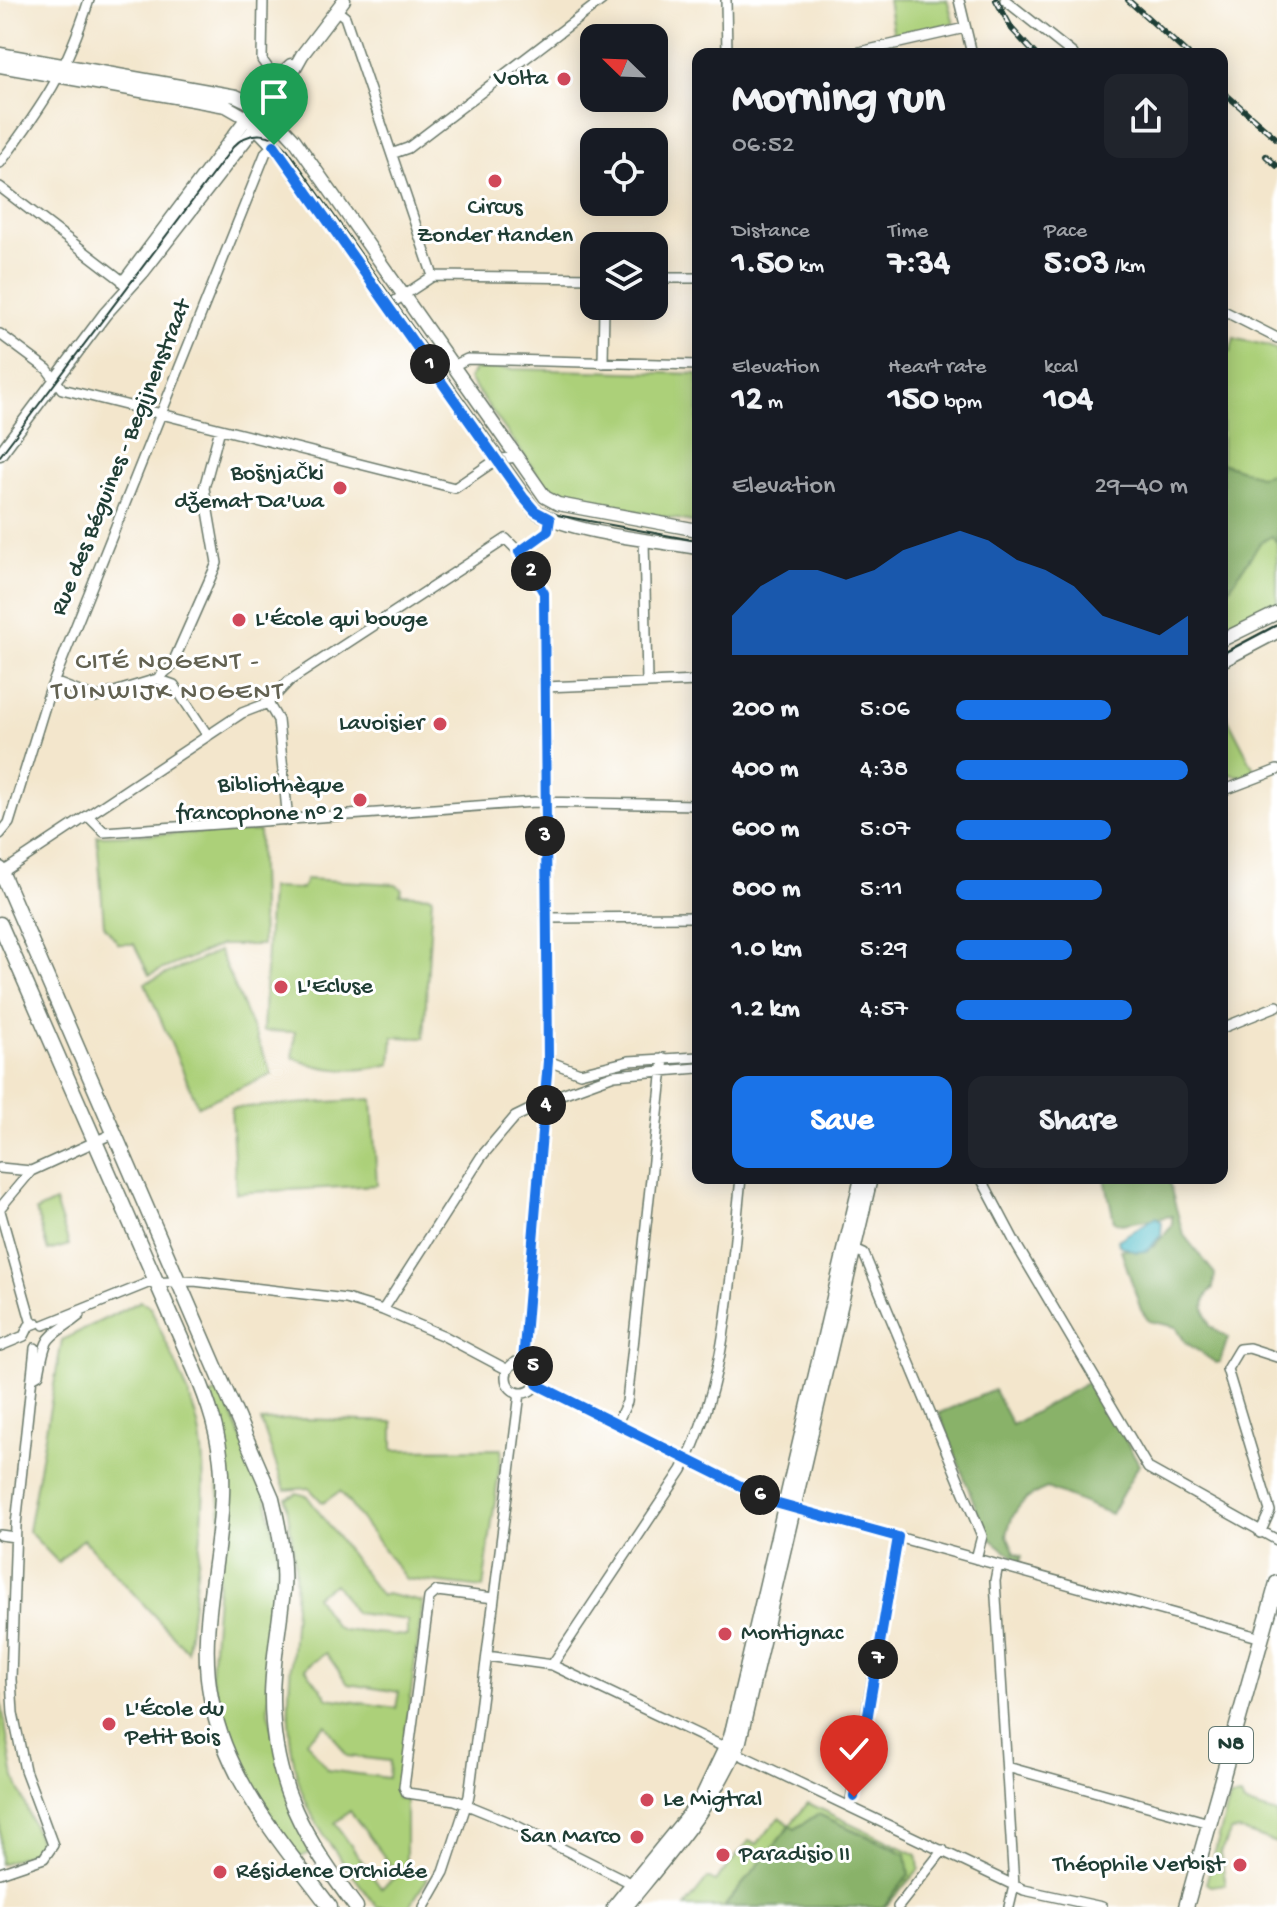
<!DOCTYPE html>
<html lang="en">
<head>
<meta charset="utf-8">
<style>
  :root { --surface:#171b24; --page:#20242c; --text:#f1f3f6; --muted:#9ea1a6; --accent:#1a73e8 }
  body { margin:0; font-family:"Gochi Hand",sans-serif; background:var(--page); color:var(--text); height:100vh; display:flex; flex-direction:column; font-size:30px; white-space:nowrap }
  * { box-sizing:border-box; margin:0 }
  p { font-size:26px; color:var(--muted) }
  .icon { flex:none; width:44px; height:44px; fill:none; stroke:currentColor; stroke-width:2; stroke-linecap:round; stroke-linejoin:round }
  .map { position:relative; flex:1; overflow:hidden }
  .drawer { position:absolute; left:692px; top:48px; width:536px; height:1136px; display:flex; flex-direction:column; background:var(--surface); border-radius:16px; box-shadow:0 4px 20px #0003 }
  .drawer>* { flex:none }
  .needle { width:52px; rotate:293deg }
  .tools { position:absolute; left:580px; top:24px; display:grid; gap:16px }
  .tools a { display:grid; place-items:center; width:88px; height:88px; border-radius:16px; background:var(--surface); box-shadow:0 4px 20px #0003; font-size:40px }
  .pin { position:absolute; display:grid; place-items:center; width:68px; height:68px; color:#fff; margin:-82px -34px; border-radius:50% 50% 50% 0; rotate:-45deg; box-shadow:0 0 8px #0007 }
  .pin .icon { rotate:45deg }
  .km { position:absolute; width:40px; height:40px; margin:-20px; border-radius:50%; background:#222; color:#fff; font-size:22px; line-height:40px; text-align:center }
  .round { display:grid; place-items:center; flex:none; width:84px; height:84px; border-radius:16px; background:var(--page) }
  .head { display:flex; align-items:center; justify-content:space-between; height:136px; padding:0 40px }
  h1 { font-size:44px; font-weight:700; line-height:60px }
  .stats { display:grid; grid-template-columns:repeat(3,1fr); gap:12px; height:136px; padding:8px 40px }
  .stats div { display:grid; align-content:center }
  .stats b { font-size:34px; font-weight:700 }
  .stats small { font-size:22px; font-weight:400 }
  .stats p { font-size:22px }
  .chart { height:224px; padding:16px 40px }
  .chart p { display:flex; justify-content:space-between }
  .chart svg { width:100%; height:144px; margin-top:8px; fill:var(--accent); opacity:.7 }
  .action { display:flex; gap:16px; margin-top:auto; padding:16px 40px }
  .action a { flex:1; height:92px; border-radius:16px; background:var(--accent); color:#fff; font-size:32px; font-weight:700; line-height:92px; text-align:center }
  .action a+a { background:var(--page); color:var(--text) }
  ul { padding:0 40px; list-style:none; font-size:26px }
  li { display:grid; grid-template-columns:128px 96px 1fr; align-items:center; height:60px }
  li i { height:20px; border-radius:10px; background:var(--accent) }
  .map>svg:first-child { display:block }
</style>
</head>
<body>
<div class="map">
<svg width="1277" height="1907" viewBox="0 0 1277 1907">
  <rect width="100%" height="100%" fill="#fff"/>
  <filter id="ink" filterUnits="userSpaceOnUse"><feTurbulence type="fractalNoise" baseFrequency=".0125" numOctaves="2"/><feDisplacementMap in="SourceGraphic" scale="16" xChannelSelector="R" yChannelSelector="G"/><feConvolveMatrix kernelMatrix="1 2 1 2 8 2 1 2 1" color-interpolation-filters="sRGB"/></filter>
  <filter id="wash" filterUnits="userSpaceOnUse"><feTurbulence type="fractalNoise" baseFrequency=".006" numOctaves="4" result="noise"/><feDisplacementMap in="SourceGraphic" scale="32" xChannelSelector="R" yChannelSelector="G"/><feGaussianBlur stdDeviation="1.8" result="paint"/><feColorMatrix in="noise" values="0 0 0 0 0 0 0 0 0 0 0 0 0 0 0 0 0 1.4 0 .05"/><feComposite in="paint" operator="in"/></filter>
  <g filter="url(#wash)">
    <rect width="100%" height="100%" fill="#f3e6cc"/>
    <!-- green -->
    <path fill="#acd079" stroke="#668656" stroke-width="2" fill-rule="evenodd" d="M888 0H947L954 23 894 36Z
      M1234 338C1249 343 1263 342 1277 350V603L1222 632V350L1230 352Z
      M476 368 698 374V523L553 496 469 379Z
      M1222 707 1255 771 1243 777 1231 774 1222 778V729L1226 726Z
      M259 831 262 945H221L149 975 134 944H119L104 925 97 836Z
      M306 879 396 884 402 889 400 894 432 896 424 1038 393 1037 391 1064C356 1073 327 1072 293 1058L295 1032 263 1031 270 888 302 889Z
      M219 951 272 1074 198 1106 145 983Z
      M372 1099 377 1185 236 1193 231 1108Z
      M55 1202 69 1245 48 1251 36 1211Z
      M141 1301 150 1306C166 1345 188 1384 198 1425 213 1492 194 1582 187 1651L83 1539 58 1562 28 1531 62 1340Z
      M221 1390 266 1495 279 1559 268 1712 310 1853 298 1858 235 1763 211 1673 222 1530 211 1396Z
      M304 1419 393 1422V1450L502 1449 483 1588 406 1579 340 1491 323 1503 309 1488 285 1490 261 1421Z
      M297 1493 307 1496 381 1596 386 1594 423 1602 397 1798 406 1800V1865L427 1879 409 1907H377C351 1871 315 1832 301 1789 275 1709 299 1649 295 1571 294 1547 289 1522 286 1498ZM335 1584 355 1613 407 1620V1636L342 1630 334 1625 315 1596ZM326 1653 348 1684 399 1692 396 1708 328 1698 305 1668ZM326 1725 347 1756 389 1761 388 1778 328 1770 306 1741ZM350 1811 398 1875 381 1888 335 1823Z
      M0 1693 13 1773 39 1841 34 1852 0 1864Z
      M1241 1797 1244 1804 1277 1814V1843L1239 1830 1231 1831 1220 1853 1226 1884 1210 1886 1206 1883 1230 1798Z
      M808 1803 917 1855 919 1869 885 1907 894 1892 898 1849 818 1814 795 1829 790 1826 724 1907H685L708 1878 715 1882 749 1841 757 1844 780 1817 790 1825Z"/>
    <!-- forest -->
    <path fill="#89b269" stroke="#54784e" stroke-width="2" d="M1222 463 1259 476 1277 472V543L1272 536 1260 543 1222 599Z
      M1105 1178H1168L1183 1234 1215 1274 1213 1288C1200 1300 1204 1311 1210 1326L1228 1338 1220 1362 1216 1363 1185 1342 1176 1327 1149 1321 1141 1310 1121 1250 1153 1247 1172 1226V1216L1121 1224 1114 1221Z
      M1092 1380 1139 1464 1111 1514 1047 1488C1024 1497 1012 1509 1007 1535L1015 1553 1022 1556 1020 1562 987 1536 939 1413 994 1390 1012 1425Z
      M818 1814 906 1854 909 1875 883 1907H724L790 1826 795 1829Z"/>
    <!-- water -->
    <path fill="#4ebbc7" stroke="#367c7e" stroke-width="2" d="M1156 1217 1162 1222 1161 1235 1147 1251 1136 1252 1119 1245 1118 1240Z"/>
  </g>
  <g filter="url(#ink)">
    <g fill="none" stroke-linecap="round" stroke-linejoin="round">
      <defs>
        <path id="minor" d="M263 0 262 60 276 79
          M726 0 727 54
          M959 0 972 54
          M1005 0 1073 54
          M336 10 345 17 433 276
          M851 54 965 28
          M394 153 408 148 602 0
          M0 163C45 103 66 72 89 0
          M0 187 128 285
          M654 278H698
          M389 305 433 276 594 278
          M1222 310 1277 338
          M0 334 47 369 62 389 455 488 496 460 516 457
          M603 363 604 306
          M453 366 467 359 698 365
          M644 539 647 682
          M519 552 548 531 550 519
          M157 679 171 667 217 563 204 488 220 429
          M54 682 95 698 157 679 174 685 208 736
          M544 687 698 681
          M268 703 278 720 288 821
          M1222 791 1277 770
          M88 816 104 832 535 802 698 805
          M0 834 9 823 49 693 266 152 274 145
          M0 874 242 713 268 703 289 681 506 539 519 552 544 593 548 1061 523 1361
          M546 918 698 917
          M1222 1028 1277 1006
          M548 1061 580 1073 629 1061 698 1057
          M0 1168 31 1171
          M981 1178 1017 1246 1148 1468 1277 1540
          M0 1208 31 1171 114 1133
          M0 1211 32 1324
          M848 1247 864 1254 982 1536 976 1559
          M383 1310 481 1157 515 1117 562 1094 614 1075 698 1068
          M44 1325 148 1283 194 1281 346 1299 383 1310 444 1336 508 1370
          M24 1336 29 1326 37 1323
          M0 1346 24 1336
          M506 1377a16 16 0 1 1 32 0a16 16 0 1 1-32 0Z
          M34 1377 39 1374C47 1329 48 1341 80 1315
          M537 1384 775 1503 1262 1638
          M617 1423 627 1402 664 1058
          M1260 1533 1270 1511 1227 1369 1239 1349 1249 1348 1277 1357
          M0 1535 15 1537
          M998 1565 995 1581 1014 1886 1009 1907
          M494 1598 437 1591 429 1598 404 1787 407 1793 455 1800 511 1823 637 1886
          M487 1656 552 1665 1024 1890 1102 1907
          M552 1665 682 1470C728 1380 730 1277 741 1178
          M1007 1767 1209 1823
          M850 1806 898 1537
          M0 1873 44 1858 53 1845 25 1770 13 1713 11 1679 16 1525 35 1348
          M424 1907 444 1872 469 1796 520 1393
          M898 1907 943 1850"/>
        <path id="tertiary" d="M0 54 236 96 268 111 294 139 545 497 558 504 698 530
          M0 66 226 106 247 118 282 155 535 511C570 533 655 541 698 548
          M124 282 276 79 291 65
          M0 454 105 314 143 272 278 98 302 55 344 0
          M1222 640 1277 613
          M1222 661 1277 632
          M613 1907 700 1800 730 1737 861 1178
          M626 1907C669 1854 714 1804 740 1741L871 1178"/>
        <path id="primary" d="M0 869 272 1498C279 1528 285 1558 283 1589 280 1625 272 1661 272 1698 272 1786 305 1839 356 1907
          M0 924 194 1368C209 1403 220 1436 222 1473 225 1548 196 1623 211 1698 226 1780 281 1842 330 1907
          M1186 1907 1277 1583"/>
      </defs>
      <!-- minor casing -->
      <use href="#minor" stroke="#697869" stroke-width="12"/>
      <!-- tertiary casing -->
      <use href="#tertiary" stroke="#697869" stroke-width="15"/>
      <!-- primary casing -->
      <use href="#primary" stroke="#697869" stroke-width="17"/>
      <!-- minor -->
      <use href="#minor" stroke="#fff" stroke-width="9"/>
      <!-- tertiary -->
      <use href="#tertiary" stroke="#fff" stroke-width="12"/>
      <!-- primary -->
      <use href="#primary" stroke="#fff" stroke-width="14"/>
      <!-- tram -->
      <path stroke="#1f3d34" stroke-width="2" d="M0 456 233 147C250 129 272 131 288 150L536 504 557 515 698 541
        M1222 654 1277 625"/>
      <defs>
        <path id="rail" d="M996 0 1012 29 1035 54
          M1128 0 1188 54
          M1222 91 1277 139
          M1266 156 1277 166"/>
      </defs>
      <!-- rail casing -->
      <use href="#rail" stroke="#1f3d34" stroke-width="6"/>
      <!-- rail -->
      <use href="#rail" stroke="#fff" stroke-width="3" stroke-dasharray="9" stroke-linecap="butt"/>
    </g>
  </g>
  <g fill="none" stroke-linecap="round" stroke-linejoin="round" filter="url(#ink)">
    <defs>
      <path id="route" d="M274 145 523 497 535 511 550 519 548 531 519 552 544 593 548 1061 523 1361 534 1367 537 1384 540 1386 775 1503 898 1537 854 1797"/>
    </defs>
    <!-- route casing -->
    <use href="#route" stroke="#fff" stroke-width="16"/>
    <!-- route -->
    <use href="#route" stroke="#1a73e8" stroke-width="10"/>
  </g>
  <!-- markers -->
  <g fill="#d1495b" stroke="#fff" stroke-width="3">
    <circle cx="564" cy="79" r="8"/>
    <circle cx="495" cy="181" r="8"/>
    <circle cx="340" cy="488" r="8"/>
    <circle cx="239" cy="620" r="8"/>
    <circle cx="440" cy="724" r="8"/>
    <circle cx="360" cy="800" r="8"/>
    <circle cx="281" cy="987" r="8"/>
    <circle cx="725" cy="1634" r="8"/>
    <circle cx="109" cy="1724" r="8"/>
    <circle cx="647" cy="1800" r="8"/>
    <circle cx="637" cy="1837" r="8"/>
    <circle cx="723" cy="1855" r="8"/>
    <circle cx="1240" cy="1865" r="8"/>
    <circle cx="220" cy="1872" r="8"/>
  </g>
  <g text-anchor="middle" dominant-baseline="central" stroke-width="6" stroke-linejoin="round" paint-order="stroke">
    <!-- shield labels -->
    <rect fill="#fff" stroke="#627771" stroke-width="2" x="1209" y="1727" width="44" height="36" rx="6"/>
    <g font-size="22" font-weight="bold" fill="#1f3d34">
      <text x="1231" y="1745">N8</text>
    </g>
    <!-- poi labels -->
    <g font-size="24" fill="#1f3d34" stroke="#fff" text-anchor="start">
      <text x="548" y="79" text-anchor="end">Volta</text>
      <text x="495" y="208" text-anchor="middle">Circus<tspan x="495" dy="28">Zonder Handen</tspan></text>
      <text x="324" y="474" text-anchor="end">Bošnjački<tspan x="324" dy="28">džemat Da'wa</tspan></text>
      <text x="255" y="620">L'École qui bouge</text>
      <text x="424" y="724" text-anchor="end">Lavoisier</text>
      <text x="344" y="786" text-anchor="end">Bibliothèque<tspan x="344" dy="28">francophone n° 2</tspan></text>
      <text x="297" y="987">L'Ecluse</text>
      <text x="741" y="1634">Montignac</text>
      <text x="125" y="1710">L'École du<tspan x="125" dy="28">Petit Bois</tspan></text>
      <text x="663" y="1800">Le Migtral</text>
      <text x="621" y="1837" text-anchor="end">San Marco</text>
      <text x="739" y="1855">Paradisio II</text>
      <text x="1224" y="1865" text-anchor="end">Théophile Verbist</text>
      <text x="236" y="1872">Résidence Orchidée</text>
    </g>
    <!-- street labels -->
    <g font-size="24" fill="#1f3d34" stroke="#fff">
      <text transform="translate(122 458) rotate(-68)">Rue des Béguines - Begijnenstraat</text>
    </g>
    <!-- neighbourhood labels -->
    <g font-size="26" letter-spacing="2" fill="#636252" stroke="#fff">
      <text x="168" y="663">CITÉ NOGENT -<tspan x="168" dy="30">TUINWIJK NOGENT</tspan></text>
    </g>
  </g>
</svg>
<div class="tools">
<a><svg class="needle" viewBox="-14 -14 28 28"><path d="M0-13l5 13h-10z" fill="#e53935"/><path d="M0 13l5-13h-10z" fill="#9ea1a6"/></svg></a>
<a><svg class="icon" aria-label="locate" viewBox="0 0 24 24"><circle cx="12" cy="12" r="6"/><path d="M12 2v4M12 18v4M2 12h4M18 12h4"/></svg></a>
<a><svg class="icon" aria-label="layers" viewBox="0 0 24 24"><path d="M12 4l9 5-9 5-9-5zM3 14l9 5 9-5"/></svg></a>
</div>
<div class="pin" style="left:274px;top:145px;background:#1e9e55"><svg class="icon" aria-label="arrive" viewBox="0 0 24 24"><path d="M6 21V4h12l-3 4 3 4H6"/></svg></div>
<div class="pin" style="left:854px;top:1797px;background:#d93025"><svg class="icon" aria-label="check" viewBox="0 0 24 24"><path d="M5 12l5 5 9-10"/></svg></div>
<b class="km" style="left:430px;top:364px">1</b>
<b class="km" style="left:531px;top:571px">2</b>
<b class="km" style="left:545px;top:836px">3</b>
<b class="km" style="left:546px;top:1105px">4</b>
<b class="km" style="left:533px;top:1366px">5</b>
<b class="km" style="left:760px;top:1495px">6</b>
<b class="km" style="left:878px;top:1659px">7</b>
<section class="drawer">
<div class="head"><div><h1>Morning run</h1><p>06:52</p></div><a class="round"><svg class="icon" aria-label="share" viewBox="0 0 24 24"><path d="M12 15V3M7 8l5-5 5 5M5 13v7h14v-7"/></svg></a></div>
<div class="stats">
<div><p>Distance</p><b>1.50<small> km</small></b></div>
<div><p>Time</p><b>7:34</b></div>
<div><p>Pace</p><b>5:03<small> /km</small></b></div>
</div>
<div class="stats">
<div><p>Elevation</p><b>12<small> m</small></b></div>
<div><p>Heart rate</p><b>150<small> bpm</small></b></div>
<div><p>kcal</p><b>104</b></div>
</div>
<div class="chart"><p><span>Elevation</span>29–40 m</p>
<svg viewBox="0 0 160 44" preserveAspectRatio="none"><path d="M0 44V32L10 23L20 18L30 18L40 21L50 18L60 12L70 9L80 6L90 9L100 15L110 18L120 23L130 32L140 35L150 38L160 32V44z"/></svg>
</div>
<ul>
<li><b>200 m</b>5:06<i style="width:67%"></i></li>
<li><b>400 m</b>4:38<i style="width:100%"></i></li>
<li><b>600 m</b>5:07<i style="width:67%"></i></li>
<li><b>800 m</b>5:11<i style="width:63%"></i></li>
<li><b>1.0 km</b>5:29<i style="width:50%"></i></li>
<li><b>1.2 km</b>4:57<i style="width:76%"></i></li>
</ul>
<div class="action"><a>Save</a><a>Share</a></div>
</section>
</div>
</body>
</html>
